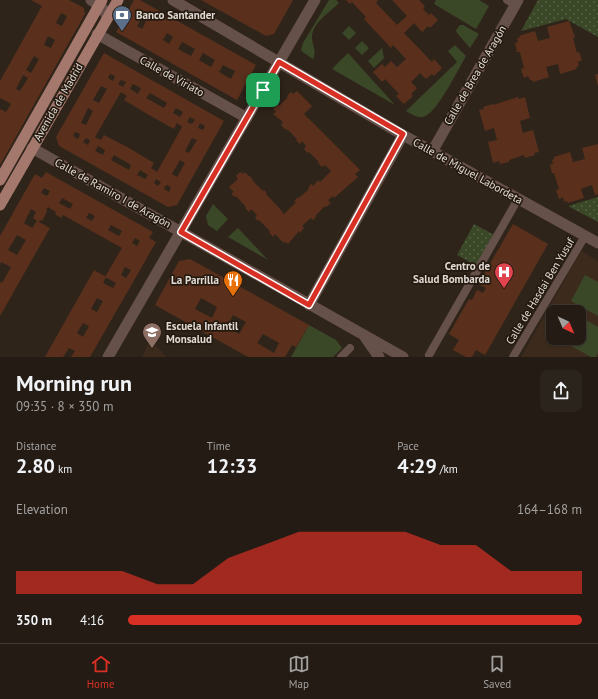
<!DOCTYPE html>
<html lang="en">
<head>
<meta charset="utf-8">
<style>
  :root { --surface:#231b14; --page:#2b241d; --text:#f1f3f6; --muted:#a3a1a0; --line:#403934; --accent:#d93025 }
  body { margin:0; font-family:"PT Sans",sans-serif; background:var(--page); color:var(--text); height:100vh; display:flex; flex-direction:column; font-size:15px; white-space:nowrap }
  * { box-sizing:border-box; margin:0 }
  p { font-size:13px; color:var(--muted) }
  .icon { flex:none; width:22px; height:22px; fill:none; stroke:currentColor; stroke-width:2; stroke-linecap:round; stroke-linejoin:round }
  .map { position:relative; height:357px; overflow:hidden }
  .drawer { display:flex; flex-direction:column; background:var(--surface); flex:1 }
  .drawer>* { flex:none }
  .needle { width:26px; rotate:136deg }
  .controls { position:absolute; left:546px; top:305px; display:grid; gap:8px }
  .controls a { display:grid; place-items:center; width:40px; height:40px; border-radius:8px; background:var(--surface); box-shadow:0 1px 3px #0004,0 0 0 1px var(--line); font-size:20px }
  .pin { position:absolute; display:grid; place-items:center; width:34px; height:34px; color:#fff; margin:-17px; border-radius:8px; box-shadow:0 2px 6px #0006 }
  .round { display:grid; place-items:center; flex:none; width:42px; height:42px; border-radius:8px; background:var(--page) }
  .headline { display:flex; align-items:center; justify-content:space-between; height:68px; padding:0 16px }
  h1 { font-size:22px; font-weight:700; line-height:30px }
  .figures { display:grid; grid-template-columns:repeat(3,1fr); gap:6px; height:68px; padding:4px 16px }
  .figures div { display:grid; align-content:center }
  .figures b { font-size:20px; font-weight:700 }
  .figures small { font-size:11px; font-weight:400 }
  .figures p { font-size:11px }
  .chart { height:112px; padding:8px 16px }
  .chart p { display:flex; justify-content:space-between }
  .chart svg { width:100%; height:72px; margin-top:4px; fill:var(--accent); opacity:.7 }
  ul { padding:0 16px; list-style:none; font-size:13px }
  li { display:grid; grid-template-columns:64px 48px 1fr; align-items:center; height:30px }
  li i { height:10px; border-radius:5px; background:var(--accent) }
  .dock { display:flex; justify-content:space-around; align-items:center; height:56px; border-top:1px solid var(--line); background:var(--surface); font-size:11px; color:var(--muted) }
  .dock a { display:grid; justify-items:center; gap:2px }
  .dock .current { color:var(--accent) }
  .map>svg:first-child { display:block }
</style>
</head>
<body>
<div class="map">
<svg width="598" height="357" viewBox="0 0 598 357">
  <defs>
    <pattern id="park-dots" width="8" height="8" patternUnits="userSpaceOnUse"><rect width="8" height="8" fill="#3b4828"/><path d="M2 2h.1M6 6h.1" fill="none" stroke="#576246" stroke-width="1.8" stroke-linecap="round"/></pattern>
  </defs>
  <rect width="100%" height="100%" fill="#2f241a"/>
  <!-- built -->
  <path fill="#3c2b1c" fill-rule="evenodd" d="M581 251 598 261V357H521ZM553 312H579V338H553Z
    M150 340H151L166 357H142Z"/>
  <!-- grass -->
  <path fill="#3b4828" d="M329 0H336L339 3C330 12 312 23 312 37 312 46 317 50 313 59L304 53 301 50 303 43Z
    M436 0H479L489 6 476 29 434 4Z
    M460 25H463L479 34 470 48 457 33 456 30Z
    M349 26 356 33 349 40 342 33Z
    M362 41 369 48 362 55 355 48Z
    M455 45 466 56C459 68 436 115 423 117 417 118 411 114 406 111L457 62 448 51Z
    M382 48 384 58 374 68 368 61Z
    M348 53 395 105 332 69Z
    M213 204 228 219 217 231 208 225 206 216Z
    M238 228 268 260 228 237Z
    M585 275 598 282V316L571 301Z
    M579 316 598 327V353L596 357H591L557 338H579Z
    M309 325 336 340 342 348 333 357H291Z"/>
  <!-- park -->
  <path fill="url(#park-dots)" d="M538 0H598V37L566 19 521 31Z
    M598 197V222L568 206Z
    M474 224 496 236 479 267 457 255Z"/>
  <!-- building -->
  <path fill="#5a301d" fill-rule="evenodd" d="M31 0H69L84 8 85 14 0 165V109L6 112 11 104 0 98V81L42 6ZM61 13 67 16 62 26 56 23ZM48 36 55 40 51 48 44 45ZM34 56 39 59 31 73 26 70ZM23 75 28 78 20 91 16 89Z
    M134 0H140L256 65 237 100 116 32ZM141 19 146 22 142 29 137 26ZM167 33 173 37 169 44 163 40ZM182 42 195 49 191 56 178 49ZM203 53 215 60 211 67 199 60ZM223 65 235 71 231 79 219 72Z
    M201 0H293L274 34 266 36Z
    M346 0H378L376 3 397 25 407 16 392 0H419L425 6 423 9 429 15 431 13 438 20 430 28 428 26 422 32 414 23 404 33 432 62 434 59 442 68 434 76 432 74 426 79 420 73 411 82 417 88 411 94 413 96 404 104 396 96 399 94 385 79 382 82 373 72 382 64 385 67 391 61 397 67 406 59 393 45 391 48 364 19 366 17 352 2 350 4Z
    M569 21 575 37 573 38 577 53 579 52 582 60 578 62 579 66 576 67 577 69 560 74 558 64 546 67 549 77 533 82 532 80H530L528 76 524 78 521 69 524 68 520 52H517L515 43 518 42 517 38H520L519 36 535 31 538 41 550 38 547 27Z
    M104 53 224 121 177 205 168 207 59 146 56 137ZM110 74 115 76 113 81 108 78ZM121 80 126 82 123 87 118 84ZM133 84 141 88 138 94 130 89ZM101 86 107 89 99 103 93 100ZM121 92 127 96 124 100 149 115 174 129 177 123 182 127 157 172 151 168 154 163 129 148 104 135 101 140 95 137ZM150 93 167 103 164 108 146 98ZM88 108 93 111 86 125 81 123ZM176 108 183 112 180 117 173 113ZM190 117 195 120 192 124 187 122ZM200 123 205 126 203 130 198 128ZM75 132 80 134 78 139 73 136ZM86 138 90 140 88 145 83 142ZM192 138 197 140 189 153 185 151ZM98 146 105 150 103 155 95 151ZM114 155 131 165 129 170 111 160ZM180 160 185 163 177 177 172 174ZM140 170 148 175 145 179 137 175ZM156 179 161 182 158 186 154 183ZM166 185 171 187 169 192 164 189Z
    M598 74V86L595 75Z
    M297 91 312 106 304 114 360 170 355 174 358 177 334 198 333 196 328 200 331 203 326 207 325 206 315 216 316 217 313 220 311 218 302 226 304 228 300 233 299 231 288 244 286 242 284 243 275 234 273 237 269 232 270 231 259 220 258 221 255 218 257 215 251 209 249 212 245 208 246 207 236 196 235 197 231 194 234 192 229 187 238 179 236 176 240 172 243 174 244 172 253 179 252 180 263 191 264 190 267 193 266 194 282 211V212L284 214 296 202 294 201 298 197 299 198 309 189 308 188 311 184 313 186 318 180 320 182 331 171 325 165 322 167 318 163 319 162 309 152 308 153 304 149 306 146 302 141 300 144 296 140 297 139 287 129 286 130 281 125 283 122 273 114 276 112 273 109 278 105 279 106 288 97 287 96 291 92 293 94Z
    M518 97 519 99 525 97 530 118 520 121 523 133 533 130 539 152 534 153 535 155 525 158 524 155 509 160V162L500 164 499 161 493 163 488 142 497 140 494 128 485 131 479 110 484 109 483 107 493 104V105Z
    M598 144V194L595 195 592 185 581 189 584 198 568 203 567 201 564 202 563 197 559 199 556 190 559 189 554 173H552L550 165 553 164 552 160 554 159V157L570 152 573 162 585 159 582 148Z
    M46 172 153 232 149 238 156 242 90 357H71L75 351 69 348 63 357H45L94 270 106 277 103 283 113 288 116 283 105 277 122 248 63 215 61 218 55 214 56 212 48 207 46 210 47 211 42 221 40 220 39 222 50 228 0 316V282L2 283 11 267 1 262 0 265V236L35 174 42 178ZM44 188 50 191 47 196 41 193ZM62 198 73 204 70 209 59 203ZM31 209 36 212 33 218 37 221 32 228 24 223ZM89 213 95 216 92 221 86 218ZM111 225 122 231 119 236 108 230ZM17 235 26 240 17 255 8 250ZM135 238 140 241 137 246 132 243ZM125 267 131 270 126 278 121 275ZM97 298 103 301 97 312 91 309ZM83 323 89 326 83 337 77 333Z
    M513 224 548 244 485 355 476 350 472 357H466L453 350 459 340 449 334 469 299 472 300 477 290 483 293 486 288 480 285 486 275 484 274Z
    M190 259 309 325 296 347 292 345 285 357H248L155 305 179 261ZM201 298 217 307 212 318 195 309ZM233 315 246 322 239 334 227 327ZM263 334 279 343 274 353 257 343Z"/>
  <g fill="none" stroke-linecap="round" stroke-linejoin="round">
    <!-- pedestrian -->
    <path stroke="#66504a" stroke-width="8" d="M507 0 516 5
      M429 355 518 199
      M341 357 350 348
      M513 357 585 236"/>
    <!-- minor -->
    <path stroke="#66504a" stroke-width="11" d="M91 0C99 5 105 8 107 17
      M173 0 403 135 598 243
      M97 34 247 118
      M32 148 403 357
      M433 150 518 0
      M309 305 403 135
      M365 337 379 357
      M108 357 315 0"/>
    <!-- primary -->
    <path stroke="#a4786d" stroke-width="11" d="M0 180 102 0
      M0 205 118 0"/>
  </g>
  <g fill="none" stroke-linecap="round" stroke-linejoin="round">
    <defs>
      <path id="route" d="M279 62 403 134 309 305 181 232Z"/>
    </defs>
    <!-- route casing -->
    <use href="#route" stroke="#fff" stroke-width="8"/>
    <!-- route -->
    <use href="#route" stroke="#d93025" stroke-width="5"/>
  </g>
  <!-- icons -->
  <defs>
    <symbol id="bank-pin" viewBox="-11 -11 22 30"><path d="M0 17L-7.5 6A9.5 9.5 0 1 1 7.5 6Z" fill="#5c6f8a" stroke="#251a10"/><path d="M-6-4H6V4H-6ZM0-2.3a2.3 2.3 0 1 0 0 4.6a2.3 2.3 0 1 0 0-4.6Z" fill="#fff"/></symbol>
    <symbol id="hospital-pin" viewBox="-11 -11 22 30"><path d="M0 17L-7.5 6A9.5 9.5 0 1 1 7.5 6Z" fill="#e0444e" stroke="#251a10"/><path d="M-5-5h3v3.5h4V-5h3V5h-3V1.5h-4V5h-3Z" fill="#fff"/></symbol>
    <symbol id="restaurant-pin" viewBox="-11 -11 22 30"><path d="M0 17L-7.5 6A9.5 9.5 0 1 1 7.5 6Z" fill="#e8710a" stroke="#251a10"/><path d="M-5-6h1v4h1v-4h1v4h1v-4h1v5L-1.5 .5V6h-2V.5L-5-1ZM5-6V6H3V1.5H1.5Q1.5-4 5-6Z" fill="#fff"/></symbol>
    <symbol id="school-pin" viewBox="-11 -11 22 30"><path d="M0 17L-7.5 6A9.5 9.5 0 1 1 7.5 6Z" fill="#8d6e63" stroke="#251a10"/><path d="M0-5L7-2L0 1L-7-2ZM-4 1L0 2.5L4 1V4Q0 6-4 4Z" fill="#fff"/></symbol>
  </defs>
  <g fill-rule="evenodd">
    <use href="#bank-pin" x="111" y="4" width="22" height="30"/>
    <use href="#hospital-pin" x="493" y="261" width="22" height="30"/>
    <use href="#restaurant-pin" x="222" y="269" width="22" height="30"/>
    <use href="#school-pin" x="141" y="321" width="22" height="30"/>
  </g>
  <g text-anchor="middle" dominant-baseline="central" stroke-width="3.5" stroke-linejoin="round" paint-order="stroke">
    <!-- poi labels -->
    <g font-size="11" font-weight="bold" fill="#e2dbd4" stroke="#251a10" text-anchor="start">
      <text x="136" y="15">Banco Santander</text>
      <text x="490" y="266" text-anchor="end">Centro de<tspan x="490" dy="13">Salud Bombarda</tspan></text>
      <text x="219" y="280" text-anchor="end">La Parrilla</text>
      <text x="166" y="326">Escuela Infantil<tspan x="166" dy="13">Monsalud</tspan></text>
    </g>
    <!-- street labels -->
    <g font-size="11" fill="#e2dbd4" stroke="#251a10">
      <text transform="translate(475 75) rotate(-60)">Calle de Brea de Aragón</text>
      <text transform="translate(172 76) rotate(29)">Calle de Viriato</text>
      <text transform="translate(58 102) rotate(-60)">Avenida de Madrid</text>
      <text transform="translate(468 171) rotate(29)">Calle de Miguel Labordeta</text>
      <text transform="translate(113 193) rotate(29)">Calle de Ramiro I de Aragón</text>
      <text transform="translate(540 291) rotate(-59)">Calle de Hasdai Ben Yusuf</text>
    </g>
  </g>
</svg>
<div class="controls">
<a><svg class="needle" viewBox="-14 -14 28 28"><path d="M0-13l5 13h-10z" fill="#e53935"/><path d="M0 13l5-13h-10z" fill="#a3a1a0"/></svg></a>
</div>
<div class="pin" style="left:263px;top:90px;background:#1e9e55"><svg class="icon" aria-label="arrive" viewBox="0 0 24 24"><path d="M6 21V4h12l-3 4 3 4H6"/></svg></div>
</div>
<section class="drawer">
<div class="headline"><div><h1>Morning run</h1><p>09:35 · 8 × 350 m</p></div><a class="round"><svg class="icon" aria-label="share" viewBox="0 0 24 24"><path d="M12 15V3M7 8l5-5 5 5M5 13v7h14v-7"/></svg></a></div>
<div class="figures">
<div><p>Distance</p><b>2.80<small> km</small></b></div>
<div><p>Time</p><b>12:33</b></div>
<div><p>Pace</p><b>4:29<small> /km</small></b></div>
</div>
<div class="chart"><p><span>Elevation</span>164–168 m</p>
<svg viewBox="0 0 160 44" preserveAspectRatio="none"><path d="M0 44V30L10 30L20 30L30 30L40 38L50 38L60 22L70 14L80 6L90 6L100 6L110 6L120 14L130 14L140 30L150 30L160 30V44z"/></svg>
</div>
<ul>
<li><b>350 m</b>4:16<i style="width:100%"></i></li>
</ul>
</section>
<nav class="dock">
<a class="current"><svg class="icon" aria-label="home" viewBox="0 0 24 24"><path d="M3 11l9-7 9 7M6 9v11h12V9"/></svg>Home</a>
<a><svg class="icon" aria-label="map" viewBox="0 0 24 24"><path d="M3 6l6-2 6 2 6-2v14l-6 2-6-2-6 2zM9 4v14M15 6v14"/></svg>Map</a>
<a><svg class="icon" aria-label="saved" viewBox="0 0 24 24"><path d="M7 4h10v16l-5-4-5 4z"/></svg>Saved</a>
</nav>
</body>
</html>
